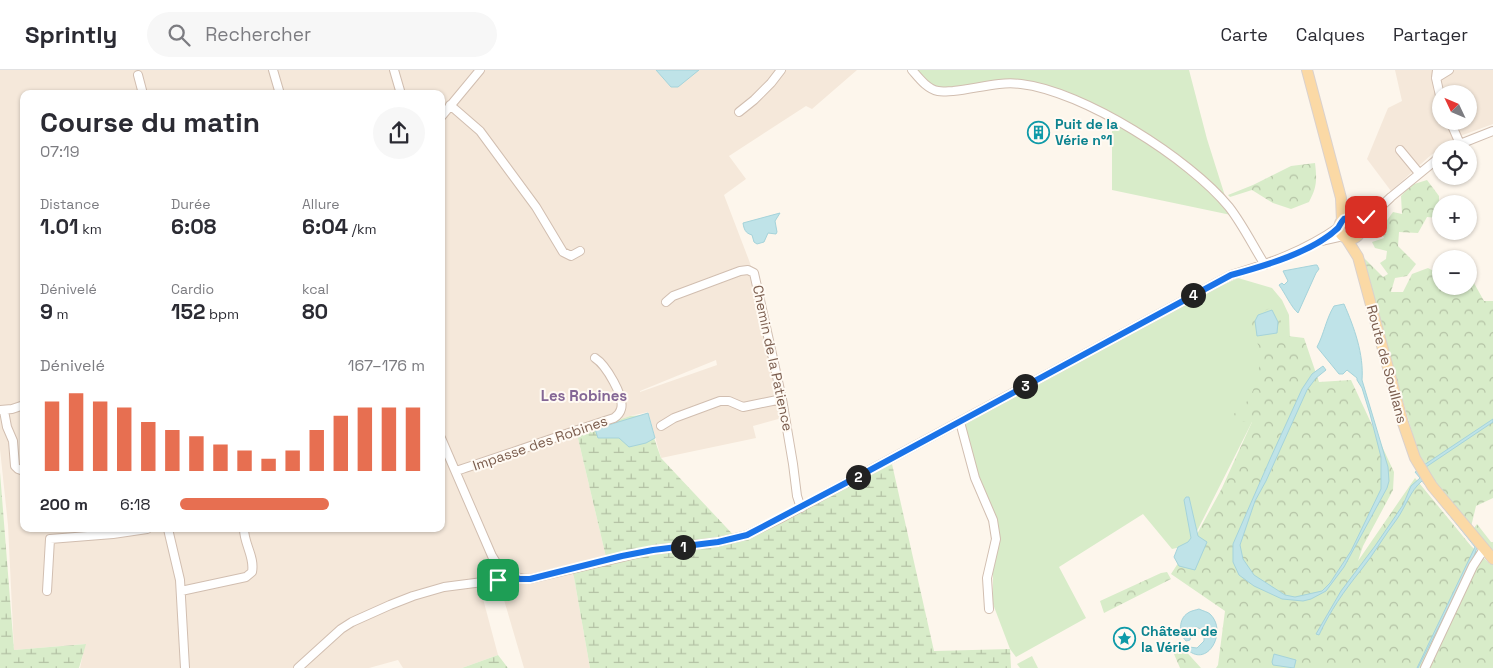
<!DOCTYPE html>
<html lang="fr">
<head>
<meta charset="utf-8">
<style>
  :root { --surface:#fff; --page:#f7f7f7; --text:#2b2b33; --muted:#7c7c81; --line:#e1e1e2; --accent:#e76f51 }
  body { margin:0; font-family:"Space Grotesk",sans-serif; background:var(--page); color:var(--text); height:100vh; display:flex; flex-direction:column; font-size:19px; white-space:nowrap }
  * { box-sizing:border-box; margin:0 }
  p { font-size:16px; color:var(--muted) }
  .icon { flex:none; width:28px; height:28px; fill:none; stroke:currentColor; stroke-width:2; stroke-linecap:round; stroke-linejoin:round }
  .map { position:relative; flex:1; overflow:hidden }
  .drawer { position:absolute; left:20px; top:20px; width:425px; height:442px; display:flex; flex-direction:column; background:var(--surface); border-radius:10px; box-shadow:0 1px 4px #0004 }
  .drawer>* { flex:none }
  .needle { width:32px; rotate:314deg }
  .controls { position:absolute; left:1432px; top:15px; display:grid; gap:10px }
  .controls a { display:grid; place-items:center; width:45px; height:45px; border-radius:50%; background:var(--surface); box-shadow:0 1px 4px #0004; font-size:25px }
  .pin { position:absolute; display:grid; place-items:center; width:42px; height:42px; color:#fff; margin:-21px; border-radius:10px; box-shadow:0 2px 8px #0006 }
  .km { position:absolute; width:25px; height:25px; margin:-12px; border-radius:50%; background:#222; color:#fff; font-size:14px; line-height:25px; text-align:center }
  .round { display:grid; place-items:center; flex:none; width:52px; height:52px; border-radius:26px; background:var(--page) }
  .summary { display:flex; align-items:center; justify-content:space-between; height:85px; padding:0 20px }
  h1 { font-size:28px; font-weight:700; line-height:38px }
  .metrics { display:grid; grid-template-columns:repeat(3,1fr); gap:8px; height:85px; padding:5px 20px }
  .metrics div { display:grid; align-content:center }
  .metrics b { font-size:21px; font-weight:700 }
  .metrics small { font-size:14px; font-weight:400 }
  .metrics p { font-size:14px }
  .chart { height:140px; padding:10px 20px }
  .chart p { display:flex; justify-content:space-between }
  .chart svg { width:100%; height:90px; margin-top:5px; stroke:var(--accent); stroke-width:6 }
  ul { padding:0 20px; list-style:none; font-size:16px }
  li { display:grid; grid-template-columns:80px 60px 1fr; align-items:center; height:38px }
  li i { height:12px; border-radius:6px; background:var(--accent) }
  header { display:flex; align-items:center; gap:30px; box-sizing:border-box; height:70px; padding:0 25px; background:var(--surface); border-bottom:1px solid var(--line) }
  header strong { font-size:24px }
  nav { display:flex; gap:28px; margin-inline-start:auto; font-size:18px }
  .search { width:350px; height:45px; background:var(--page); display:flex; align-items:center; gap:12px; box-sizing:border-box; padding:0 18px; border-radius:28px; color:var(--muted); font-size:19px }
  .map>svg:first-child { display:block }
</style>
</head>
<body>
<header>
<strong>Sprintly</strong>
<div class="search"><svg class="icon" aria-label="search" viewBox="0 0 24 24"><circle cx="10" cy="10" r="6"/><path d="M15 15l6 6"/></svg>Rechercher</div>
<nav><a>Carte</a><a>Calques</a><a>Partager</a></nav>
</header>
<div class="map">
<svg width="1493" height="598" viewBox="0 0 1493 598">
  <defs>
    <pattern id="forest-crowns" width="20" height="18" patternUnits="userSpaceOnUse" patternTransform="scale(1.25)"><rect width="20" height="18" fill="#d8ecc9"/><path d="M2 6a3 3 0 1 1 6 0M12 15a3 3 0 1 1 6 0" fill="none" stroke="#b4c2a5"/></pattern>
    <pattern id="wetland-marsh" width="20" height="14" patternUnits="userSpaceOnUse" patternTransform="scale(1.25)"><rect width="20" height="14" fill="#d8ecc9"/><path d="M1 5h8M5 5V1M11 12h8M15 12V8" fill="none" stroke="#b4c2a5"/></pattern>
  </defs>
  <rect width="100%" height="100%" fill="#fdf6ec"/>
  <!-- residential -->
  <path fill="#f5e8da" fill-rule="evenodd" d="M0 0H857L812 39 806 36 729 86 746 109 724 125 750 193 782 348 753 356 756 368 661 388 648 342 630 346 577 364 606 487 572 496 590 598H524L497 506 478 510 498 585 462 598H403L398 590 369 598H80L85 574 14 580 8 455 0 379ZM24 24H441V459H24ZM716 290 717 295 640 322V321Z
    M1395 0H1493V54L1460 66 1431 85 1391 121 1367 89 1388 38 1402 31ZM1441 24H1469V51H1441Z"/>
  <!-- grass -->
  <path fill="#d8ecc9" d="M917 0H1189L1207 69 1231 145 1112 120V45L1043 16 995 10 957 20 936 19Z
    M1238 208 1272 218 1282 230 1289 245 1290 269 1252 352 1190 475 1172 479 1143 444 1059 497 1086 548 1016 587 1010 579 993 534V502L999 474 963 354 1193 229Z
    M1032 586 1038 598H1020L1017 594Z"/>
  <!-- forest -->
  <path fill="url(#forest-crowns)" d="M1315 93C1317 110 1317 117 1309 132L1291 139 1273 133 1252 120 1230 127 1228 125 1253 115 1291 96Z
    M1427 110 1439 126V148L1427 147 1418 163 1399 162 1398 176 1416 194 1407 206 1395 208 1391 222H1403L1412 204 1428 198 1441 205V216H1469V212L1474 213 1484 231H1493V428L1476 436 1471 457 1427 403 1417 379 1390 287 1364 188 1383 207 1388 204 1380 193 1386 189 1387 181 1375 178 1372 172 1384 168 1380 160 1393 142 1402 144 1401 126 1411 115Z
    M1269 229 1273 237 1255 245 1258 268 1274 267 1277 261 1274 230 1281 250 1280 265 1304 268 1319 312 1351 310 1394 402 1393 420 1363 476 1358 491 1415 408 1471 476 1490 494 1493 493V598H1216L1218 595 1225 541 1171 504 1197 464 1222 418 1252 352H1225C1232 345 1242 338 1248 330 1254 323 1262 291 1260 281 1255 263 1249 260 1254 239Z
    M1477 454 1491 472H1493V480L1486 475 1474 458Z
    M1167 502 1171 509 1104 543 1100 531 1161 503Z
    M1182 577 1201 598H1180L1174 584Z"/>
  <!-- wetland -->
  <path fill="url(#wetland-marsh)" d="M646 345 661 388 740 472 892 394 934 581 1010 579 1011 598H590L572 496 606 487 577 364 630 346Z
    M0 402 14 580 86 574 79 598H0Z
    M498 585 508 598H462Z"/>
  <!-- water -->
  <path fill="#bfe3e8" stroke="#a5d3da" d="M656 0H699L678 17H671Z
    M780 143 775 151 777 162 776 164 768 163 764 172 757 174 754 172 752 165C745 163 744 159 743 153Z
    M1315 195H1317L1319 199 1316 203 1298 243C1291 237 1285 223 1279 215L1282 213 1284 215 1288 211 1283 201Z
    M1344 234C1354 257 1364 284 1362 310L1388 397 1389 411 1387 418 1344 497 1326 521 1311 529 1303 531 1282 529 1254 516 1239 505 1233 492V474L1271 387 1302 319 1312 304 1323 296 1326 300 1316 308 1307 320 1266 411 1255 431 1240 475 1243 489 1254 505 1285 525 1295 527 1322 521 1330 513 1351 481 1381 419V387L1370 344 1362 318 1357 310V308L1347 300 1343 304H1339L1317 277C1324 264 1326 249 1334 236Z
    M1272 240 1278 252 1277 263 1257 266 1255 251 1258 245Z
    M648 343 655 368 646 373 629 377 619 368H598L595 359Z
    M1493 349V352L1426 397 1424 395Z
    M1417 401 1477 477 1474 487 1418 598H1417L1475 477 1422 411C1410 421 1406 436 1397 449 1384 466 1374 484 1361 500 1344 521 1330 541 1319 565L1316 564 1341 521 1375 476 1403 435 1411 416 1420 408 1415 402Z
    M1186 427H1189L1198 466 1207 472 1195 500 1179 496 1174 487 1178 477 1188 472 1191 468 1184 430Z
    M1199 539C1203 541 1208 542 1210 544 1228 561 1208 598 1188 580L1189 577 1197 578 1204 571V564L1201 559 1196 557 1192 559 1190 570 1186 571C1179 564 1178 549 1188 543 1190 541 1196 540 1199 539Z
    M1274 584 1296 590 1294 598 1273 595 1272 592Z"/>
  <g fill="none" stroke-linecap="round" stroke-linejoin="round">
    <defs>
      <path id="minor" d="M273 0 280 24
        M394 0 401 24
        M912 0C919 8 927 19 938 21 943 22 949 21 953 21 976 19 998 11 1021 14 1083 21 1190 89 1229 137 1243 155 1253 176 1265 195
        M1437 0 1436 8 1441 30
        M138 5 143 24
        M1436 8 1449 0
        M450 35 480 61 536 137 563 182 571 186 580 181
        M739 42 754 30 771 13 781 0
        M441 47 480 0
        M1450 51 1460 74
        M1452 79 1460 74 1493 61
        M1400 80 1419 103
        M1357 150 1372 145 1391 127 1441 86
        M1360 161 1370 153 1377 143
        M1321 171 1343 166
        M666 232 673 226 740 201 748 200 754 203 782 329 793 394 797 426 801 438
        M0 340 12 339 24 335
        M4 341 7 357 13 371 15 396 18 399 24 401
        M960 352 975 408 993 450 996 469 987 508 989 539
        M661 356 674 348 720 331H729L743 337 782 329
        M441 368 492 486C501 502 512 509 530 509L653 480 718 472 747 465 781 448 1231 205C1271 193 1304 181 1339 157
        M456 401C509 384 561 365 614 348 617 346 620 343 621 339 625 327 606 295 595 288
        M168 459 180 510 185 598
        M47 521 50 469 113 464 147 459
        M181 521 246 507 252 502C255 487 244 474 244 459
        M298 598 341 559 352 552 390 535 413 526 444 517 498 510 507 505
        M1425 598 1473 496 1484 479"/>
      <path id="major" d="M1307 0 1341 128 1342 151
        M1339 158a11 11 0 1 1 22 0a11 11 0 1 1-22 0Z
        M1346 168 1358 187 1403 353 1415 388 1432 416 1493 489"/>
    </defs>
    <!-- minor casing -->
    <use href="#minor" stroke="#d1beb0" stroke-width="10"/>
    <!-- major casing -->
    <use href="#major" stroke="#dad1cd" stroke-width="12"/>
    <!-- minor -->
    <use href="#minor" stroke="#fff" stroke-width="8"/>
    <!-- major -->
    <use href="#major" stroke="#fbd9a5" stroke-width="10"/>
  </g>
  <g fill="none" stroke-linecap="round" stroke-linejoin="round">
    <defs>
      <path id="route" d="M498 510 507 504 520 509H530L622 486 653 480 718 472 747 465 859 406 1231 205C1264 196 1313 182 1338 158 1340 155 1341 152 1344 149L1351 147 1357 150 1366 147"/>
    </defs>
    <!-- route casing -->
    <use href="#route" stroke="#fff" stroke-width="10"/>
    <!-- route -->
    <use href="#route" stroke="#1a73e8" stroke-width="6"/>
  </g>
  <!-- icons -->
  <defs>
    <symbol id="building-ring" viewBox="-11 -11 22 22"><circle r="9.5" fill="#fffaf3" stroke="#0f9aa8" stroke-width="1.5"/><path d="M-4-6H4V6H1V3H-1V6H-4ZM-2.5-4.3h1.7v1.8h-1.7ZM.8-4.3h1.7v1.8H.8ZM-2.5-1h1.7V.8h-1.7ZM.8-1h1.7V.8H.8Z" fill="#0f9aa8"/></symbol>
    <symbol id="sight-ring" viewBox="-11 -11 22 22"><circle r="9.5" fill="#fffaf3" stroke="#0f9aa8" stroke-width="1.5"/><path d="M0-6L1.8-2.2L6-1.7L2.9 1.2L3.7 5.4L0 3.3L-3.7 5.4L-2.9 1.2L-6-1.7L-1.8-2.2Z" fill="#0f9aa8"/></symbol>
  </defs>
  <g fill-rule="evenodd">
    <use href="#building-ring" x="1026" y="50" width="25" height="25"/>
    <use href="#sight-ring" x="1112" y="556" width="25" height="25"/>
  </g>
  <g text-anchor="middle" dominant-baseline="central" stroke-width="4" stroke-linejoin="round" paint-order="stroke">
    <!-- culture labels -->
    <g font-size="14" font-weight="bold" fill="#0d838f" stroke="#fffaf3" text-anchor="start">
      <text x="1055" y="54">Puit de la<tspan x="1055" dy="16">Vérie n°1</tspan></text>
      <text x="1141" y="561">Château de<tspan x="1141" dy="16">la Vérie</tspan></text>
    </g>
    <!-- street labels -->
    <g font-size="14" fill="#7a5c4d" stroke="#fffaf3">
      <text transform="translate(773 288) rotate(78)">Chemin de la Patience</text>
      <text transform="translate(1387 294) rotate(75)">Route de Soullans</text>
      <text transform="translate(540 373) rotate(-19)">Impasse des Robines</text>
    </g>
    <!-- neighbourhood labels -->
    <g font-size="15" font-weight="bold" fill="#846695" stroke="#fffaf3">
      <text x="584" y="325">Les Robines</text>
    </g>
  </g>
</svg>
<div class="controls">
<a><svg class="needle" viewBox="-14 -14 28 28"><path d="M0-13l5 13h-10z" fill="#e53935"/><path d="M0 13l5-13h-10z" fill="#7c7c81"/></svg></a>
<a><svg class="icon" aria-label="locate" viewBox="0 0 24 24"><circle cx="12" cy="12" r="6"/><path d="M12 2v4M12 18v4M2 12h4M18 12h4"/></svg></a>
<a>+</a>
<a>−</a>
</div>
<div class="pin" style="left:498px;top:510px;background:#1e9e55"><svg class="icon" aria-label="arrive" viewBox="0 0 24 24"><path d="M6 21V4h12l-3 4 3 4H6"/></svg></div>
<div class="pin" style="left:1366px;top:147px;background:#d93025"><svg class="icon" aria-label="check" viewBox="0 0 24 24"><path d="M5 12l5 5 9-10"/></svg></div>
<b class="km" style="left:683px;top:477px">1</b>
<b class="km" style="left:858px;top:407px">2</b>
<b class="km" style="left:1025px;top:316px">3</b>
<b class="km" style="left:1193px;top:225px">4</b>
<section class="drawer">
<div class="summary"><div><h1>Course du matin</h1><p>07:19</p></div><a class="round"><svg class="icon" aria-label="share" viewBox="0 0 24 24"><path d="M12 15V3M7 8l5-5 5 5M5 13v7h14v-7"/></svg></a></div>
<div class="metrics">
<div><p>Distance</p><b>1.01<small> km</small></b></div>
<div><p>Durée</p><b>6:08</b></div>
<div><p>Allure</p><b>6:04<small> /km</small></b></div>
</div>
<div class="metrics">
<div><p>Dénivelé</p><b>9<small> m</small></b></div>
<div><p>Cardio</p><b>152<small> bpm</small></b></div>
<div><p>kcal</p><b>80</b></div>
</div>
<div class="chart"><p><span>Dénivelé</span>167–176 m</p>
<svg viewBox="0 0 160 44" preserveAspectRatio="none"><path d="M5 44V10M15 44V6M25 44V10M35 44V13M45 44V20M55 44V24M65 44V27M75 44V31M85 44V34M95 44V38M105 44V34M115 44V24M125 44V17M135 44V13M145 44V13M155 44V13"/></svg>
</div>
<ul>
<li><b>200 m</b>6:18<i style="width:61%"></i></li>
</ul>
</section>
</div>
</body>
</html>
